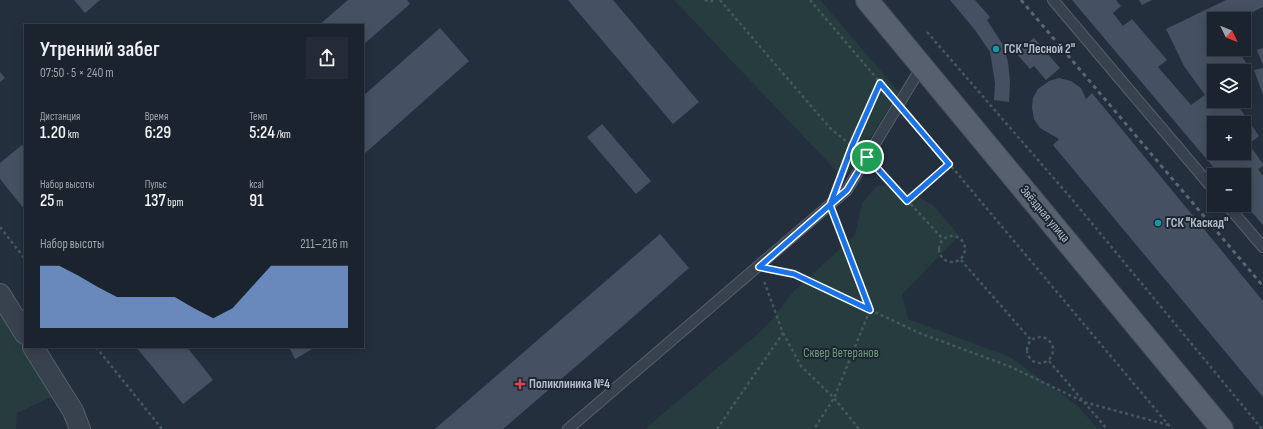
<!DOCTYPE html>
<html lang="ru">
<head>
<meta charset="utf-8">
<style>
  :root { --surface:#1b232e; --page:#242b36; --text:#f1f3f6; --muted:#a0a4aa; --line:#39404a; --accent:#8ab4f8 }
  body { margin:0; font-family:"Sofia Sans Condensed",sans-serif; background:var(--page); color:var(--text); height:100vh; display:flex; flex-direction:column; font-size:15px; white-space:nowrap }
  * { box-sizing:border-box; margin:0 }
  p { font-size:13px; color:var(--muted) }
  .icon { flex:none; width:22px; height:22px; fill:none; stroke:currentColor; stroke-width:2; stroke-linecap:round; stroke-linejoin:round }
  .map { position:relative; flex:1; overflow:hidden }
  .sheet { position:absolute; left:24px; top:24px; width:340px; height:324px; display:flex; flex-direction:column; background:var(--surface); border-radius:0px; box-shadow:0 2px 10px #0003,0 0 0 1px var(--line) }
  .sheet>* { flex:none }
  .needle { width:26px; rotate:133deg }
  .controls { position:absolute; left:1207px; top:12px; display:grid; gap:8px }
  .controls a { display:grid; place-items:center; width:44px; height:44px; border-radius:0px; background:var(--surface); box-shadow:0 2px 10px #0003,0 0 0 1px var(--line); font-size:20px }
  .pin { position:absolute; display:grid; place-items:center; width:34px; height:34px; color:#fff; margin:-17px; border:2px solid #fff; border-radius:50%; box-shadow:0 1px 4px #0007 }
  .round { display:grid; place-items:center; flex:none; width:42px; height:42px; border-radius:0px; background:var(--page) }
  .summary { display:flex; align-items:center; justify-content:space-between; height:68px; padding:0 16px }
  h1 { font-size:22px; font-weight:600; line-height:30px }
  .metrics { display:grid; grid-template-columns:repeat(3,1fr); gap:6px; height:68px; padding:4px 16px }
  .metrics div { display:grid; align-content:center }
  .metrics b { font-size:17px; font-weight:600 }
  .metrics small { font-size:11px; font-weight:400 }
  .metrics p { font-size:11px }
  .chart { height:112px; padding:8px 16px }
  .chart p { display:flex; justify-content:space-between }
  .chart svg { width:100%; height:72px; margin-top:4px; fill:var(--accent); opacity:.7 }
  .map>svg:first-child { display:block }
</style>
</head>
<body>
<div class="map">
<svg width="1263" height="429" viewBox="0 0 1263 429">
  <rect width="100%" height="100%" fill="#242f3e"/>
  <!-- green -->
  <path fill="#263c3f" d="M674 0H820L899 92 844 179Z
    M896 185 933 205 959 235 902 295 908 319 1010 357 1078 406 1098 429H645L767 326 794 291 855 235 862 203 877 186Z
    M0 308 55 395 17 413 16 429H0Z"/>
  <!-- building -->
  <path fill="#455162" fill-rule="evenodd" d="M74 0H100L85 13Z
    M348 0H407L410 4 363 45V25H319Z
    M568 0H613L699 102 673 124Z
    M950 0H975L990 17 987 20 1003 45 1008 62 1010 82 1009 102 994 100 995 83 990 52 975 30Z
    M1072 0H1116L1121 6 1113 13 1123 26 1132 19 1167 60 1158 67 1191 105 1205 95 1184 66 1166 29 1226 0H1263V7L1238 19H1214V49H1236L1248 65 1240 71H1214V101H1235L1259 136 1249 144 1263 164V166L1258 169 1263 176V225L1244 203V175H1220ZM1214 123H1244V153H1214Z
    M1139 0H1152L1142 5Z
    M440 28 469 61 363 155V96Z
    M1034 38 1060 68 1046 80 1034 66 1030 69 1016 53Z
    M1263 48V65L1257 50Z
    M1263 68V95L1254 70Z
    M0 72 5 78 0 82Z
    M1059 78 1071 81 1081 88 1086 99 1092 93 1263 301V397L1053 145 1059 139 1040 128 1034 119 1032 108 1033 98 1038 89 1049 81Z
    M602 124 651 181 636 194 587 137Z
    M22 145 25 148V210L0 179V163Z
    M660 234 689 268 624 325 503 429H435Z
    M136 347H187L213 380 183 404Z
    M289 347H316L295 359Z"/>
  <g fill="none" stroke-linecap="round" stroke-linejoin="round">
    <defs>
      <path id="lane" d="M1053 0 1214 190
        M1227 205 1263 247
        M568 429 847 190 922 66"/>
      <path id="street" d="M0 294 25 334
        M33 347 73 411 80 429"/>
      <path id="primary" d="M867 0 1222 429"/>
    </defs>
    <!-- lane casing -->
    <use href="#lane" stroke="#565f6c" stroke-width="12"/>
    <!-- street casing -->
    <use href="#street" stroke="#565f6c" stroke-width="22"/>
    <!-- primary casing -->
    <use href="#primary" stroke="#414a57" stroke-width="24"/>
    <!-- path -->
    <path stroke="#44595c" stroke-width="2.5" stroke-dasharray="3 3" stroke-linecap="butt" d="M705 0 709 2 715 0
      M720 0 830 128 852 146
      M810 0 889 93
      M927 32 1071 198 1262 429
      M909 116 1172 429
      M849 154 880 83
      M878 169 943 239
      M907 201 949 164
      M836 220 870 310 922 334 1011 367 1084 402 1168 425
      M0 227 25 259
      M939 249a13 13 0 1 1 26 0a13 13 0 1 1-26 0Z
      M961 260 1031 340
      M777 271 794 274 870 310 834 398 814 429
      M783 333 801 366 834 398 859 429
      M1027 350a13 13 0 1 1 26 0a13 13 0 1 1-26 0Z
      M96 347 162 429
      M1049 361 1107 429
      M717 429 783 333 764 281"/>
    <!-- lane -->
    <use href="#lane" stroke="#38414e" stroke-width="10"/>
    <!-- street -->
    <use href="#street" stroke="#38414e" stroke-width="20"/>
    <!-- primary -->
    <use href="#primary" stroke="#56606e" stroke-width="22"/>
    <!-- rail -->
    <path stroke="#5a6575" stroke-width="3" stroke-dasharray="4 4" stroke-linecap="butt" d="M1021 0 1263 286"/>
  </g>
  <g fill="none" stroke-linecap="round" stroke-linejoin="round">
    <defs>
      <path id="route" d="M867 157 847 190 759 267 794 274 870 310 830 205 852 146 880 83 949 164 907 201 867 157"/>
    </defs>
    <!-- route casing -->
    <use href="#route" stroke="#fff" stroke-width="8"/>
    <!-- route -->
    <use href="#route" stroke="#1a73e8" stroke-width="5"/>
  </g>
  <!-- markers -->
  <g fill="#0f9aa8" stroke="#1d2633" stroke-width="1.5">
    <circle cx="996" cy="49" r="4"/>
    <circle cx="1158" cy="223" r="4"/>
  </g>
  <path fill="#e0444e" stroke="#1d2633" stroke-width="1.5" d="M518 378h4v4h4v4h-4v4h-4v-4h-4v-4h4z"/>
  <g text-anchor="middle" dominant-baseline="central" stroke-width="4" stroke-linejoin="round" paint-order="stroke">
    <!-- poi labels -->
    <g font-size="13" font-weight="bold" fill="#b4bcc9" stroke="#1d2633" text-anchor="start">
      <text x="1004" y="49">ГСК "Лесной 2"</text>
      <text x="1166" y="223">ГСК "Каскад"</text>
      <text x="529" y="384">Поликлиника №4</text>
    </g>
    <!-- street labels -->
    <g font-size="13" fill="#b4bcc9" stroke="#1d2633">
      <text transform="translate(1045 214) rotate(50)">Звёздная улица</text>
    </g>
    <!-- park labels -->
    <g font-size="13" fill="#6b9a76" stroke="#1d2633">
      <text x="841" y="353">Сквер Ветеранов</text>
    </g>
  </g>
</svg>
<div class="controls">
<a><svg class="needle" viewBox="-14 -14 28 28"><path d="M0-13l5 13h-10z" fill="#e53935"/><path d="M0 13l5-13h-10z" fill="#a0a4aa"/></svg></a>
<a><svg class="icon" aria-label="layers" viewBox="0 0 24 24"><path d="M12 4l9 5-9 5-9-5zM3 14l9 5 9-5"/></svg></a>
<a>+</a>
<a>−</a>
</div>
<div class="pin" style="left:867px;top:157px;background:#1e9e55"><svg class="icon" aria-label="arrive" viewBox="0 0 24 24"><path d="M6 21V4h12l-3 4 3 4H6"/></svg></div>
<section class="sheet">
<div class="summary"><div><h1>Утренний забег</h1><p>07:50 · 5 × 240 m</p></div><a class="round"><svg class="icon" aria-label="share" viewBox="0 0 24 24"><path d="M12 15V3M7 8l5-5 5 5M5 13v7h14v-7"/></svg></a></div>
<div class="metrics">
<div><p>Дистанция</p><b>1.20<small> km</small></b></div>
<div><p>Время</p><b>6:29</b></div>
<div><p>Темп</p><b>5:24<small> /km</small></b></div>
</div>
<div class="metrics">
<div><p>Набор высоты</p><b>25<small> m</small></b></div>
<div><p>Пульс</p><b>137<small> bpm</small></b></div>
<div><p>kcal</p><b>91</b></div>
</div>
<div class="chart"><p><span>Набор высоты</span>211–216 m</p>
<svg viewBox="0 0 160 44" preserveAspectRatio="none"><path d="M0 44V6L10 6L20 12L30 19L40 25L50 25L60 25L70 25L80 32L90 38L100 32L110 19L120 6L130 6L140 6L150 6L160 6V44z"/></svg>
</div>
</section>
</div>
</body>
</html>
